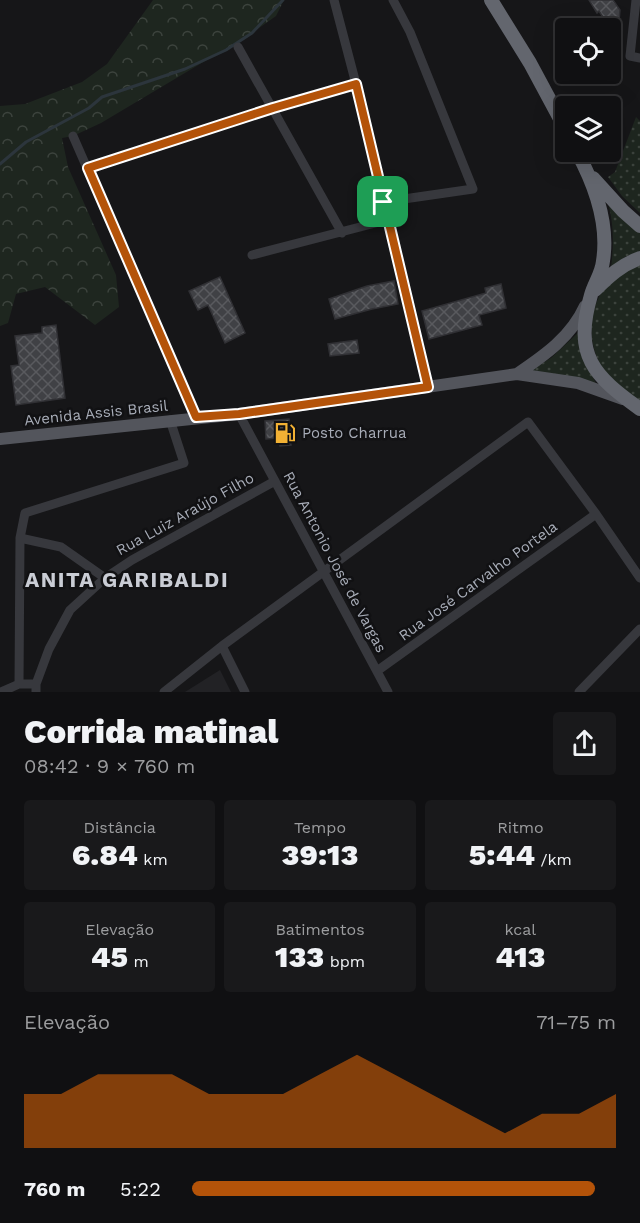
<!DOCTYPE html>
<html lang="pt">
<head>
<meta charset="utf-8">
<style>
  :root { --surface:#101012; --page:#19191b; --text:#f1f3f6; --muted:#9c9d9f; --line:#303032; --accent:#b45309 }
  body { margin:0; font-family:"Work Sans",sans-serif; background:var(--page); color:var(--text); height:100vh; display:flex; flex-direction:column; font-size:22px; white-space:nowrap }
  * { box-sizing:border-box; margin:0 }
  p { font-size:20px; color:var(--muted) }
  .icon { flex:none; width:33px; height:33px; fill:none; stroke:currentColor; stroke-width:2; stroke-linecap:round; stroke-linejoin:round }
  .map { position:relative; height:692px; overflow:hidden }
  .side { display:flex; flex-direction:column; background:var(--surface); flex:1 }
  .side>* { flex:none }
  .tools { position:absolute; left:555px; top:18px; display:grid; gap:12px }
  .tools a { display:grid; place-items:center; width:66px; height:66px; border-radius:6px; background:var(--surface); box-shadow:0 6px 24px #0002,0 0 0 2px var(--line); font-size:30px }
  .pin { position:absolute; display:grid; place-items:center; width:51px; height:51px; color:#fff; margin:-26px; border-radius:12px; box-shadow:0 3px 9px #0006 }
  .round { display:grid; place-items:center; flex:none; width:63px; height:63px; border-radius:6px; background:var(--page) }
  .headline { display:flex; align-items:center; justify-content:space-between; height:102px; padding:0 24px }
  h1 { font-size:33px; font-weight:800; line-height:45px }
  .figures { display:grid; grid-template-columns:repeat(3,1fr); gap:9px; height:102px; padding:6px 24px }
  .figures div { display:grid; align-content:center; border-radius:6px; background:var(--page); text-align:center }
  .figures b { font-size:30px; font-weight:800 }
  .figures small { font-size:16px; font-weight:400 }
  .figures p { font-size:16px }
  .chart { height:168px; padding:12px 24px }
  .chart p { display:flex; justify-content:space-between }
  .chart svg { width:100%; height:108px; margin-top:6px; fill:var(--accent); opacity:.7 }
  ul { padding:0 24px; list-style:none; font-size:20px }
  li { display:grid; grid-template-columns:96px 72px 1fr; align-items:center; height:45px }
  li i { height:15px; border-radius:8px; background:var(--accent) }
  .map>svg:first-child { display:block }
</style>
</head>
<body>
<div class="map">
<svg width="640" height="692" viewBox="0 0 640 692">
  <defs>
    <pattern id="grass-dots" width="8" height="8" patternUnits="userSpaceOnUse" patternTransform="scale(1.5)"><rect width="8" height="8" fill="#1e261f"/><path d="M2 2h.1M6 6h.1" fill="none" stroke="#3c433d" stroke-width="1.8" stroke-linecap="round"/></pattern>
    <pattern id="forest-crowns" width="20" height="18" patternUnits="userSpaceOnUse" patternTransform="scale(1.5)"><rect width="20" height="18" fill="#1e261f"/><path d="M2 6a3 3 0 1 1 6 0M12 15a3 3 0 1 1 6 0" fill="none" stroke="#3c433d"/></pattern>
    <pattern id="building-cross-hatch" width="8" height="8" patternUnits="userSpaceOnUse" patternTransform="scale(1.5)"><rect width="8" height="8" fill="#404145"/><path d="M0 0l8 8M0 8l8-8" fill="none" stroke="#595a5e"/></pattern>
  </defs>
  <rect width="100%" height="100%" fill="#161618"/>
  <!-- built -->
  <path fill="#222225" d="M220 670 231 692H185Z"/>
  <!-- grass -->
  <path fill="url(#grass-dots)" d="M636 117 640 121V213L622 196 608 177 615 172Z
    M607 199 619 214 640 233V251L625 257 611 268C614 243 614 223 607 199Z
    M640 262V402C596 382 575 326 606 286 615 275 628 269 640 262Z
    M580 331 585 360 596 384 528 372 551 358Z"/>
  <!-- forest -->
  <path fill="url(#forest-crowns)" d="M153 0H284L276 16 252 33 101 123 73 136 62 138 68 167 116 275 119 307 95 325 45 287 16 294 8 323 0 326V106L25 104 82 82 107 64Z"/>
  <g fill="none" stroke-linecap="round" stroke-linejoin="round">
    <!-- stream -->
    <path stroke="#2c353c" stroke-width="3" d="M0 164 26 142 89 108 102 97 185 69 226 50 252 33 283 0"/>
  </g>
  <!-- building -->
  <path fill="url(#building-cross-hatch)" stroke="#303034" stroke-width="1.5" d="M589 0H613L620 10 619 21 613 24 606 22 599 11 597 13Z
    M220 277 245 333 225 343 208 305 198 310 189 291Z
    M394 281 398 304 372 309 335 319 329 299 367 286Z
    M501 284 506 308 479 315 482 325 429 339 422 311 486 293 485 288Z
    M56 325 65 398 16 405 11 366 19 365 15 336 42 333V327Z
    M357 340 359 353 330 356 328 344Z
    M289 419 291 445 280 446 279 438 266 439 265 421Z"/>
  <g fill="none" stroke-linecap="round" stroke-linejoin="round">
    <!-- minor -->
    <path stroke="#37383d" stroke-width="9" d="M334 0 356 84 428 387
      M636 0 630 56 640 58
      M238 47 342 233
      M73 136 196 417
      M88 168 272 108 356 84
      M383 202 473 189 410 32 393 0
      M252 255 387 220
      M239 414 388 692
      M20 538 61 547 105 578
      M222 646 245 692
      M377 671 596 514
      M19 684 20 538 25 513 184 463 170 420
      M1 692 19 684H36
      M36 692V684L49 649 70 610 105 578 132 560 275 481
      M164 692 222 646 528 422 596 514 640 578
      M579 692 640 629"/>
    <!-- major -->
    <path stroke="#53555c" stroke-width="12" d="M517 374C545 355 571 337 585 306
      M0 439 239 414 517 374 578 383 623 399"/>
    <!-- highway -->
    <path stroke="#63666e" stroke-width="14" d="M491 0 530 63 566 130
      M577 152C595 185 609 223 603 261 602 273 594 284 591 295 573 356 594 376 640 409
      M593 178 623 211 640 226
      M595 290C609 276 621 265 640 258"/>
  </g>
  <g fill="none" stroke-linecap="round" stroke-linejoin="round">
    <defs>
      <path id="route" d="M356 84 428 387 239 414 196 417 88 168 273 108Z"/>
    </defs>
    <!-- route casing -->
    <use href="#route" stroke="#fff" stroke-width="12"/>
    <!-- route -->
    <use href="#route" stroke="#b45309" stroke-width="8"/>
  </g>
  <!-- icons -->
  <defs>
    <symbol id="fuel-bare" viewBox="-9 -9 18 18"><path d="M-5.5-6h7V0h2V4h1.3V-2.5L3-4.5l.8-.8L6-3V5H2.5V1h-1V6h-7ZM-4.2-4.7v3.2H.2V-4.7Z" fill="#f2b134" stroke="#111113" stroke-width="2.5" paint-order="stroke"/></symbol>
  </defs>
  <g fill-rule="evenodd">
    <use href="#fuel-bare" x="270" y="418" width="30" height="30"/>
  </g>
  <g text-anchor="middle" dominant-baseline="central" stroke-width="5" stroke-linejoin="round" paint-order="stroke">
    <!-- street labels -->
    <g font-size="15" fill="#a8adb8" stroke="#111113">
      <text transform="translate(96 413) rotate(-6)">Avenida Assis Brasil</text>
      <text transform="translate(185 514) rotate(-29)">Rua Luiz Araújo Filho</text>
      <text transform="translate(335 562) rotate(62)">Rua Antonio José de Vargas</text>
      <text transform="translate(478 581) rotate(-36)">Rua José Carvalho Portela</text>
    </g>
    <!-- poi labels -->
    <g font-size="15" fill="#a8adb8" stroke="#111113" text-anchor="start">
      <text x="302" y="433">Posto Charrua</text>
    </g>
    <!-- district labels -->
    <g font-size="21" font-weight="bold" letter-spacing="1.5" fill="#c9ccd4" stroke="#111113">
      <text x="127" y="579">ANITA GARIBALDI</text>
    </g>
  </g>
</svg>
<div class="tools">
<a><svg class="icon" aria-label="locate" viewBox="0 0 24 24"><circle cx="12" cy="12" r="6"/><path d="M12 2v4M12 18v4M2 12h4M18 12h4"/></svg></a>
<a><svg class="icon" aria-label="layers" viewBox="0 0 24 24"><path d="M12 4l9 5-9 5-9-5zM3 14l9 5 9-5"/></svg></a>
</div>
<div class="pin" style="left:383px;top:202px;background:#1e9e55"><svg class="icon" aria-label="arrive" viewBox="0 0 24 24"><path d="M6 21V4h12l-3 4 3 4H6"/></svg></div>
</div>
<section class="side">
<div class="headline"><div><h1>Corrida matinal</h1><p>08:42 · 9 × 760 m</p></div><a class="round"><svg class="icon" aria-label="share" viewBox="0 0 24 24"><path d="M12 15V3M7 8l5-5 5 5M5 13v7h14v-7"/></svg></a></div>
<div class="figures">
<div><p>Distância</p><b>6.84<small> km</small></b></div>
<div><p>Tempo</p><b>39:13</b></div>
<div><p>Ritmo</p><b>5:44<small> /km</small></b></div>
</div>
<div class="figures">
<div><p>Elevação</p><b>45<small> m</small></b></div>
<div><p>Batimentos</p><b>133<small> bpm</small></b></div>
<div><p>kcal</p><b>413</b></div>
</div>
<div class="chart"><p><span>Elevação</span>71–75 m</p>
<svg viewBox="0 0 160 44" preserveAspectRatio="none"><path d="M0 44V22L10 22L20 14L30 14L40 14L50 22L60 22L70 22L80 14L90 6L100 14L110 22L120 30L130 38L140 30L150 30L160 22V44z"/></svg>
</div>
<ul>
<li><b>760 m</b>5:22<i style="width:95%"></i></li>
</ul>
</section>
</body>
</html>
